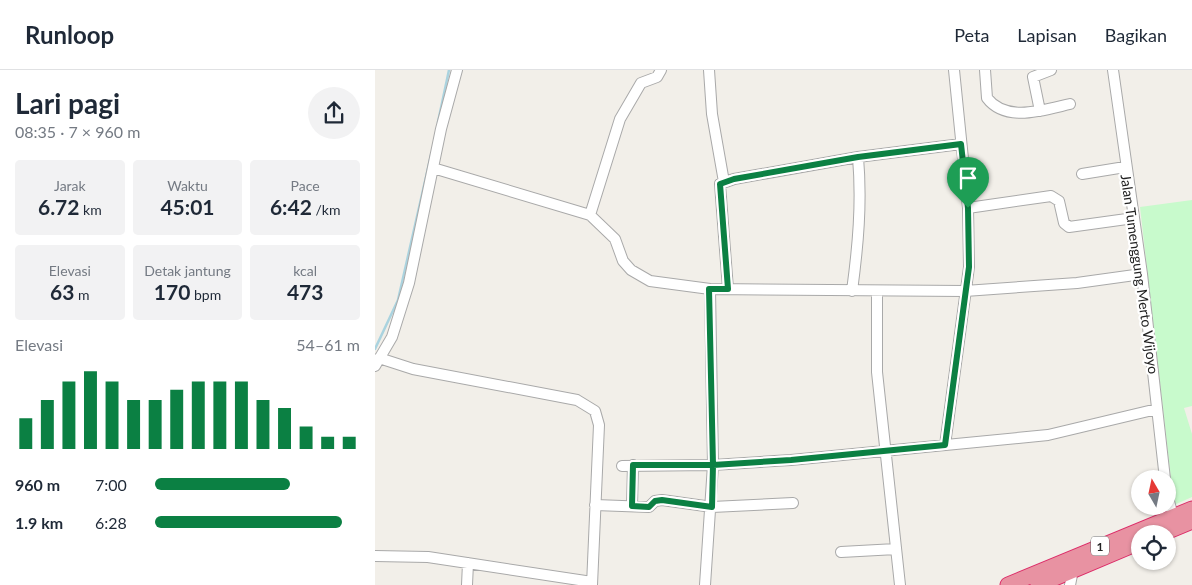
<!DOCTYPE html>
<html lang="id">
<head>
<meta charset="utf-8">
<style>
  :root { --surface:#fff; --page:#f2f2f3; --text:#1f2937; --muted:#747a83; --line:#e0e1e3; --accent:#0b8043 }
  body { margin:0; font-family:Lato,sans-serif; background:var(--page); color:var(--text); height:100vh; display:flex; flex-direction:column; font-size:19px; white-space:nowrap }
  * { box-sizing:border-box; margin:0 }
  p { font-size:16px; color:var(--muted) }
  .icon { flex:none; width:28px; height:28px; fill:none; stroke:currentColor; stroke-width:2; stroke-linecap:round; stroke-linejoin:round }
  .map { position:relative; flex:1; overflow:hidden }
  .panel { display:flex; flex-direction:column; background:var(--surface); width:375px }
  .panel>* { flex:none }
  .needle { width:32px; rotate:351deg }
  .buttons { position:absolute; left:756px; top:400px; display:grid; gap:10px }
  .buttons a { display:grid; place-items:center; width:45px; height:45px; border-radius:50%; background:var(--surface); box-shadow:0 1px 4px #0004; font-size:25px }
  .pin { position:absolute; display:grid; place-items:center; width:42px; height:42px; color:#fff; margin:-51px -21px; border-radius:50% 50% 50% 0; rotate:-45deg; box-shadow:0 0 5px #0007 }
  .pin .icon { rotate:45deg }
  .round { display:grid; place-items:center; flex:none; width:52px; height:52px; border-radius:26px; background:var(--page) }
  .headline { display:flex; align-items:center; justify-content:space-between; height:85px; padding:0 15px }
  h1 { font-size:28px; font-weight:700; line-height:38px }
  .stats { display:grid; grid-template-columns:repeat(3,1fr); gap:8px; height:85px; padding:5px 15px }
  .stats div { display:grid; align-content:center; border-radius:5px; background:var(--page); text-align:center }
  .stats b { font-size:21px; font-weight:700 }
  .stats small { font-size:14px; font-weight:400 }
  .stats p { font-size:14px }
  .chart { height:140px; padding:10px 15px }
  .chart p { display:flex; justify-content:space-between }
  .chart svg { width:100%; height:90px; margin-top:5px; stroke:var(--accent); stroke-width:6 }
  ul { padding:0 15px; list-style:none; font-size:16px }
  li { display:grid; grid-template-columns:80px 60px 1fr; align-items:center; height:38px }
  li i { height:12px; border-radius:6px; background:var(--accent) }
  header { display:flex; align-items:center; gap:30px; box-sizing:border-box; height:70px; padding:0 25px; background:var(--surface); border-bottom:1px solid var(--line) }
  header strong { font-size:24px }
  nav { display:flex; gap:28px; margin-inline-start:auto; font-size:18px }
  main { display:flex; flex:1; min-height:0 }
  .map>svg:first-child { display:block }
</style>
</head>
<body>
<header>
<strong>Runloop</strong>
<nav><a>Peta</a><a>Lapisan</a><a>Bagikan</a></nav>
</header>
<main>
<section class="panel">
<div class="headline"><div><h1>Lari pagi</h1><p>08:35 · 7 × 960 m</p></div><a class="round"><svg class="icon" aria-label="share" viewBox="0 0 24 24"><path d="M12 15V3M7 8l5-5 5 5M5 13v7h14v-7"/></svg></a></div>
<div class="stats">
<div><p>Jarak</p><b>6.72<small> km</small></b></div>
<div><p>Waktu</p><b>45:01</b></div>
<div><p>Pace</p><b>6:42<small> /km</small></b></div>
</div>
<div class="stats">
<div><p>Elevasi</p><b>63<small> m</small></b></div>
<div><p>Detak jantung</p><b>170<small> bpm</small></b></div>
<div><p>kcal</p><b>473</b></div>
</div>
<div class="chart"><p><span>Elevasi</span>54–61 m</p>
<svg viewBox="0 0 160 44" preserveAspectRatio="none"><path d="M5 44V29M15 44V20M25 44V11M35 44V6M45 44V11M55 44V20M65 44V20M75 44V15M85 44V11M95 44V11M105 44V11M115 44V20M125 44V24M135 44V33M145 44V38M155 44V38"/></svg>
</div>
<ul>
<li><b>960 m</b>7:00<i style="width:66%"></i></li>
<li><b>1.9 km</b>6:28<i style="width:91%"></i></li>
</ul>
</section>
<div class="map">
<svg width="817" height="515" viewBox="0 0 817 515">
  <rect width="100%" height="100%" fill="#f2efe9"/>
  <!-- park -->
  <path fill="#c8facc" d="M817 130V336L809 338 817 364V427L799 435 765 137Z"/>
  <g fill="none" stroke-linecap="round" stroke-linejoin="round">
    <!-- stream -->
    <path stroke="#aad3df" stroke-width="2.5" d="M63 52 74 0
      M0 279 23 230 56 85"/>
    <defs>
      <path id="minor" d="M334 0 337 44 349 112
        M610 0 612 28C631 53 669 40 695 34
        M738 0 767 204 790 409
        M665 41 658 7 676 0
        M58 98 215 145 240 169 248 191 256 200 275 211 335 219 590 221 702 213 767 204
        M707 104 750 97
        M593 138 676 126 684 131 689 153 694 157 759 148
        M215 145 245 49 266 13 282 7 286 0
        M353 219 345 114 359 109 483 87
        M477 221C483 176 487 133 483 87L586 74
        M502 221V302L525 515
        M4 288 38 299 202 330 220 341 224 355 217 515
        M0 296 17 267 34 213 66 59 82 0
        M570 375 594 197 593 138 579 0
        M247 396 338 395 416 390 673 365 782 339
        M792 424 798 446
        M220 435 274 437 280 431 287 430 337 437 418 433
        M257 436 258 395
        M466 482 521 479
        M0 486 53 487 217 512
        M92 515 93 493
        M330 515 338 395 335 219
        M695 515 698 500"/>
      <path id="highway" d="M786 464 817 451
        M633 515 817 439
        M663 515 765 472"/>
    </defs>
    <!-- minor casing -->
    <use href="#minor" stroke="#a9a9a9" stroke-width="12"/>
    <!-- highway casing -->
    <use href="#highway" stroke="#dc2a67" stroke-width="17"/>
    <!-- minor -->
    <use href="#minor" stroke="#fff" stroke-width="10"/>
    <!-- highway -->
    <use href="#highway" stroke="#e892a2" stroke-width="15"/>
  </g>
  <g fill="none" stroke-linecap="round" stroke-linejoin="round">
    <defs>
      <path id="route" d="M593 138 594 197 570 375 416 390 338 395H258L257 436 274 437 280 431 287 430 337 437 338 395 334 219H353L345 114 359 109 483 87 586 74 593 138"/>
    </defs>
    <!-- route casing -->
    <use href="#route" stroke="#fff" stroke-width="10"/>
    <!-- route -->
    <use href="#route" stroke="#0b8043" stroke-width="6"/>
  </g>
  <g text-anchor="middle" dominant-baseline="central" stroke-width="4.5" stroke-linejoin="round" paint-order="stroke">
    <!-- shield labels -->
    <rect fill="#fff" stroke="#646464" stroke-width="1" x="716" y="466.5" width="18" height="19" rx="4"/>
    <g font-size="12" font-weight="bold" fill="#222">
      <text x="725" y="476">1</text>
    </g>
    <!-- street labels -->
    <g font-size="14" fill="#222" stroke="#fff">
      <text transform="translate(765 204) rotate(82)">Jalan Tumenggung Merto Wijoyo</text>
    </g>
  </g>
</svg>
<div class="buttons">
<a><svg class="needle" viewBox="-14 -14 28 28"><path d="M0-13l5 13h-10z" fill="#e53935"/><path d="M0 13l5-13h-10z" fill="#747a83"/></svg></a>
<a><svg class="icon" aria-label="locate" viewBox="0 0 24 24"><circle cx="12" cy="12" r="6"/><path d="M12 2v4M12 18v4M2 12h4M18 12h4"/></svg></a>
</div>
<div class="pin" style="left:593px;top:138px;background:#1e9e55"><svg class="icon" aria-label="arrive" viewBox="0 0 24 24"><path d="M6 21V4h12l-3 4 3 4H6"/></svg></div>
</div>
</main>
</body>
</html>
